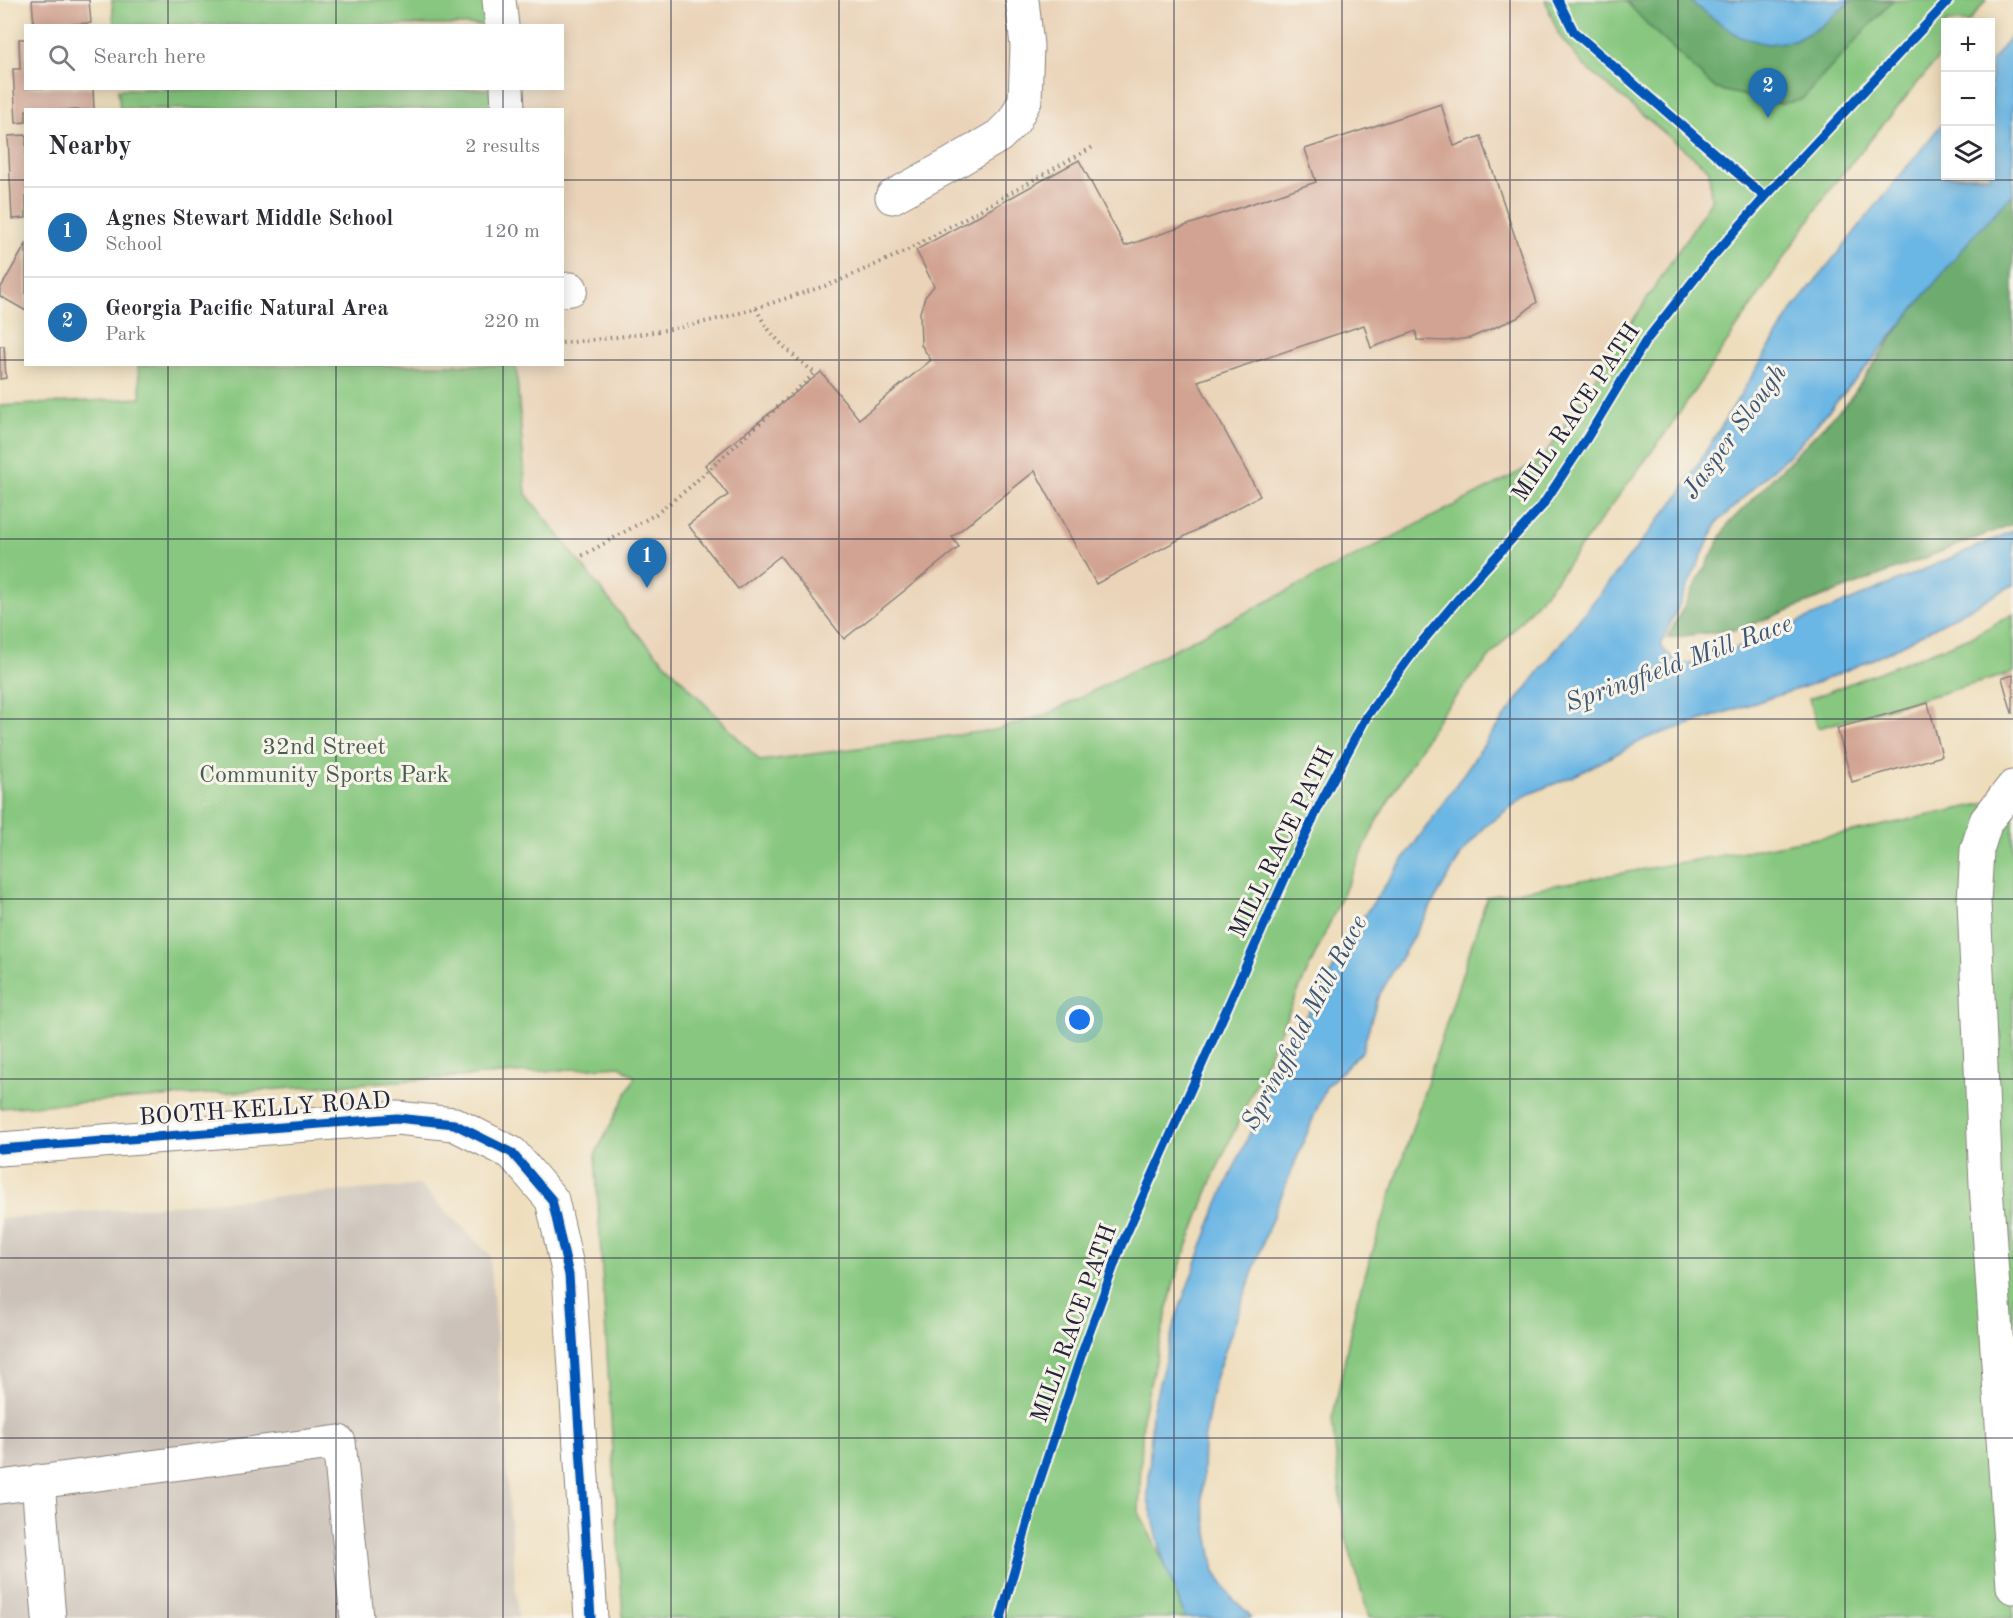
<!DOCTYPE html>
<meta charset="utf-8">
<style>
body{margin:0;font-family:"Old Standard TT",serif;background:#f7f7f7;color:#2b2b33}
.controls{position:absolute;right:18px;top:18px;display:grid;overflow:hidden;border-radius:0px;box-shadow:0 3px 15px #0003}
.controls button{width:54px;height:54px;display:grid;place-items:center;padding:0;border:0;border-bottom:2px solid #e1e1e2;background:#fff;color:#2b2b33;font:30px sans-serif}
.you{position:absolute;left:1080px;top:1020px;width:21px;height:21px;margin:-15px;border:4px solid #fff;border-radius:50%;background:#1a73e8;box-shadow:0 0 0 9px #1a73e833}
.badge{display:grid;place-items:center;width:39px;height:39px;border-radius:50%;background:#1f6fb2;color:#fff;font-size:20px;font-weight:700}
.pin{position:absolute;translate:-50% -50px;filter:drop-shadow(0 2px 3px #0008)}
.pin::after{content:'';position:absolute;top:32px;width:21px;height:18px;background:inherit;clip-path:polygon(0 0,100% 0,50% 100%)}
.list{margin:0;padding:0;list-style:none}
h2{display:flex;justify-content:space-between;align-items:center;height:78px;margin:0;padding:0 24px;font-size:26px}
h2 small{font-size:20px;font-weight:400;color:#7c7c81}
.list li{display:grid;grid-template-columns:39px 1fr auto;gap:18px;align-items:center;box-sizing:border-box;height:90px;padding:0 24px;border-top:2px solid #e1e1e2}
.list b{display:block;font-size:22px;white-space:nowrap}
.list p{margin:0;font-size:20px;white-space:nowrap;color:#7c7c81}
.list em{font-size:20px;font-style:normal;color:#7c7c81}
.icon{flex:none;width:33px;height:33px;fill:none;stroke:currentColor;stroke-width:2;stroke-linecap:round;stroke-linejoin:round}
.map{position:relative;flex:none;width:2013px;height:1618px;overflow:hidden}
.search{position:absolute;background:#fff;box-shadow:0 3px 15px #0003;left:24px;top:24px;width:540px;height:66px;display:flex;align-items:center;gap:15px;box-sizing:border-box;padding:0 21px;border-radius:0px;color:#7c7c81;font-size:22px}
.panel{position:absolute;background:#fff;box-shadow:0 3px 15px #0003;left:24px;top:108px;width:540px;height:258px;border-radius:0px}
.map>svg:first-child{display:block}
.built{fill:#ead3b8}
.industrial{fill:#ccc2b9}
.green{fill:#87c77f;stroke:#54745d;stroke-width:1.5}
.forest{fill:#6dac6e;stroke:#486754;stroke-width:1.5}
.water{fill:#6bb6e4;stroke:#466c90;stroke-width:1.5}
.building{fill:#d2a392}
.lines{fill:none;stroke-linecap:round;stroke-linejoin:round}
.minor-casing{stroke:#88807b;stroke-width:35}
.path{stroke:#88807b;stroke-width:4;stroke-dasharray:1.5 4.5;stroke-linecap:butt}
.minor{stroke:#fff;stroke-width:33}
.cycleway-casing{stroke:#f7f3e8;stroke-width:13}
.cycleway{stroke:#0057b8;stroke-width:9}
.grid{fill:none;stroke:#22223b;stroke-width:1.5;stroke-opacity:0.55}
.labels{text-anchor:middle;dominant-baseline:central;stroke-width:6;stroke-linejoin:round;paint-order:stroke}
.street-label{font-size:24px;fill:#22223b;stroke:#f7f3e8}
.park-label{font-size:24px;fill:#455c53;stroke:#f7f3e8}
.water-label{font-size:26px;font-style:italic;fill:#3c5676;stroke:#f7f3e8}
</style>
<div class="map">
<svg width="2013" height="1618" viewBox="0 0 2013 1618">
<rect width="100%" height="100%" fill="#f7f3e8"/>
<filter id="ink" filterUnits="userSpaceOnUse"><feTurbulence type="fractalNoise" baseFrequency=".0167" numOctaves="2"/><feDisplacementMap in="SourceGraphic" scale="12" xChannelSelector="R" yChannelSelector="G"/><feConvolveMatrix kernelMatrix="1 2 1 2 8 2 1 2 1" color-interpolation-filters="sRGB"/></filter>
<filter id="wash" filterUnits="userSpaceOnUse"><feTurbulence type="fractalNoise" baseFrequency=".008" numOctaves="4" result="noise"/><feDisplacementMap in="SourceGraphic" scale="24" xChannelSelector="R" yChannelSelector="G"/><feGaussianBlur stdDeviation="1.35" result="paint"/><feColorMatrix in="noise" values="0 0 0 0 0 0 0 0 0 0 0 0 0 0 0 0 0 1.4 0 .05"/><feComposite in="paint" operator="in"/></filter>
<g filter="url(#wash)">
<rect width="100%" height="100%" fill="#edb"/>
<path class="built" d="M112,0H1545L1559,35L1584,66L1710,170L1711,201L1541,461L1046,715L995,730L620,1066L0,1108V406L141,398L138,365L562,364V110H120L118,89L562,88V26L114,25Z"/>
<path class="industrial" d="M420,1185L490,1255L518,1618H0V1219Z"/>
<path class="green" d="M112,0H487L489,25H114Z
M1545,0H1987L1968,22H1946L1945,50L1833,185L1670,427L1556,580L1440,715L1377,820L1214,1175L1174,1282L1143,1414L1139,1512L1191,1618H623L595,1155L635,1077L620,1066L0,1108V406L141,398L138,365H516L526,494L629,625L760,761L995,730L1046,715L1541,461L1711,201L1709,170L1584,66L1559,35Z
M118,89H494L495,109H120Z
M2013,614V673L1818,728L1809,699L1973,636Z
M2013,797V1618H1369L1345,1534L1332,1421L1357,1300L1487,897L1857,831Z"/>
<path class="forest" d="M1625,0H1690L1697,7L1794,41L1820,27L1852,0H1893L1801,100L1781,104L1716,89L1649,26Z
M2013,193V524L1740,629L1667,638L1728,524L1849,400L1947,259Z"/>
<path class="water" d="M1690,0H1852L1820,27L1794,41L1767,44L1740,37L1697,7Z
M2013,33V194L1973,236L1865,369L1799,445L1717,523L1660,646L1680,665L1715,657L1897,581L2013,531V585L1887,653L1819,682L1647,738L1576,775L1527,795L1483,828L1461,855L1378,997L1362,1051L1326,1087L1269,1226L1215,1379L1204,1441L1202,1500L1215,1572L1232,1598L1248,1613L1251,1618H1185L1162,1556L1148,1498L1152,1411L1176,1318L1218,1203L1290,1045L1359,923L1490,736L1570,631L1679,495L1795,306L1945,120L1946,176H1990L1991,62Z"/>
<g id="blocks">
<path class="building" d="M32,0H89L91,23L34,26Z
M19,39H26V88H93L94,110H26V122L16,123L13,69H20Z
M1441,104L1454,146L1481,136L1537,302L1517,318L1470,338L1447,341L1417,340L1416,331L1371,348L1364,325L1198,381L1260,496L1096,584L1035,471L952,537L959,547L844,639L780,556L738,589L688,525L728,495L705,465L821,372L859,419L931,360L921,345L920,312L925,297L934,286L916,250L1079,160L1125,246L1316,182L1305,149Z
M26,135V218L12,219L8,136Z
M26,244V311L0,296V289Z
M0,346H4L6,378L0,379Z
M2013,675V713H2012L2002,678Z
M1928,703L1942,756L1852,782L1837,728Z"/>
</g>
</g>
<g filter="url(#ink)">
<use href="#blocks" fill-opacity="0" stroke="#88807b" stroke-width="1.5"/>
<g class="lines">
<g class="minor-casing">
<path id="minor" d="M499,0L502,26
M507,88L508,110
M892,197L950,165L999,136L1014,121L1025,100L1027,46L1022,0
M562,290L571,289
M2013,787L1986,821L1977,850L1974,901L1986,1185L2013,1587
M0,1149L397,1118L454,1124L512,1153L552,1200L569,1275L591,1618
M38,1481L49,1618
M0,1487L339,1442L357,1618"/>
</g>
<path class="path" d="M756,308L834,283L904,252L1093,147
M562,343C627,337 694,328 756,308C768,335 792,355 815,373L690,487L656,514L582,556"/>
<use href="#minor" class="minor"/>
<g class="cycleway-casing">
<path id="cycleway" d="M1558,0L1574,32L1765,197
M0,1149L397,1118L454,1124L512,1153L552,1200L569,1275L591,1618
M1001,1618L1037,1489L1083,1350L1121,1246L1294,858L1323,798L1367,716L1415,650L1470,585L1542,506L1587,438L1645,342L1708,262L1765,197L1949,0"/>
</g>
<use href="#cycleway" class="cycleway"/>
</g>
</g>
<path class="grid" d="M168,0V26M336,0V26M503,0V26M671,0V1618M839,0V1618M1006,0V1618M1174,0V1618M1342,0V1618M1510,0V1618M1678,0V1618M1845,0V1618M168,88V110M336,88V110M503,88V110M0,180H26M562,180H2013M0,360H26M562,360H2013M168,364V1618M336,364V1618M503,364V1618M0,539H2013M0,719H2013M0,899H2013M0,1079H2013M0,1258H2013M0,1438H2013"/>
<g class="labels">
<g class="street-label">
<text transform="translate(1577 413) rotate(-56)">MILL RACE PATH</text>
<text transform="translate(1283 843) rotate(-64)">MILL RACE PATH</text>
<text transform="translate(265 1110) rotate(-4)">BOOTH KELLY ROAD</text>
<text transform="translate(1075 1324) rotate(-70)">MILL RACE PATH</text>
</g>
<g class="park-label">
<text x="324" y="748">32nd Street<tspan x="324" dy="28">Community Sports Park</tspan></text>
</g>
<g class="water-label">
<text transform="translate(1735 432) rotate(-54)">Jasper Slough</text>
<text transform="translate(1679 664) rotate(-20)">Springfield Mill Race</text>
<text transform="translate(1305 1023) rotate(-62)">Springfield Mill Race</text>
</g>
</g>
</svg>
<div class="controls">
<button>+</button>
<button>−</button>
<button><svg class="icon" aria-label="layers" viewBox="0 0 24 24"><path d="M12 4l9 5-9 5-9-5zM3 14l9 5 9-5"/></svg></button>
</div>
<div class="you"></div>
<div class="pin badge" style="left:647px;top:588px">1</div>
<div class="pin badge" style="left:1768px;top:118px">2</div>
<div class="search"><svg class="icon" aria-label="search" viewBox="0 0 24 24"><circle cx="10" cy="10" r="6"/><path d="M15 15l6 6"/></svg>Search here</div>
<section class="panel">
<h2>Nearby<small>2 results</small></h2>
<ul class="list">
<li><span class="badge">1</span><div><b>Agnes Stewart Middle School</b><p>School</p></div><em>120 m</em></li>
<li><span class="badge">2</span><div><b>Georgia Pacific Natural Area</b><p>Park</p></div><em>220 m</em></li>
</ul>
</section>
</div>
